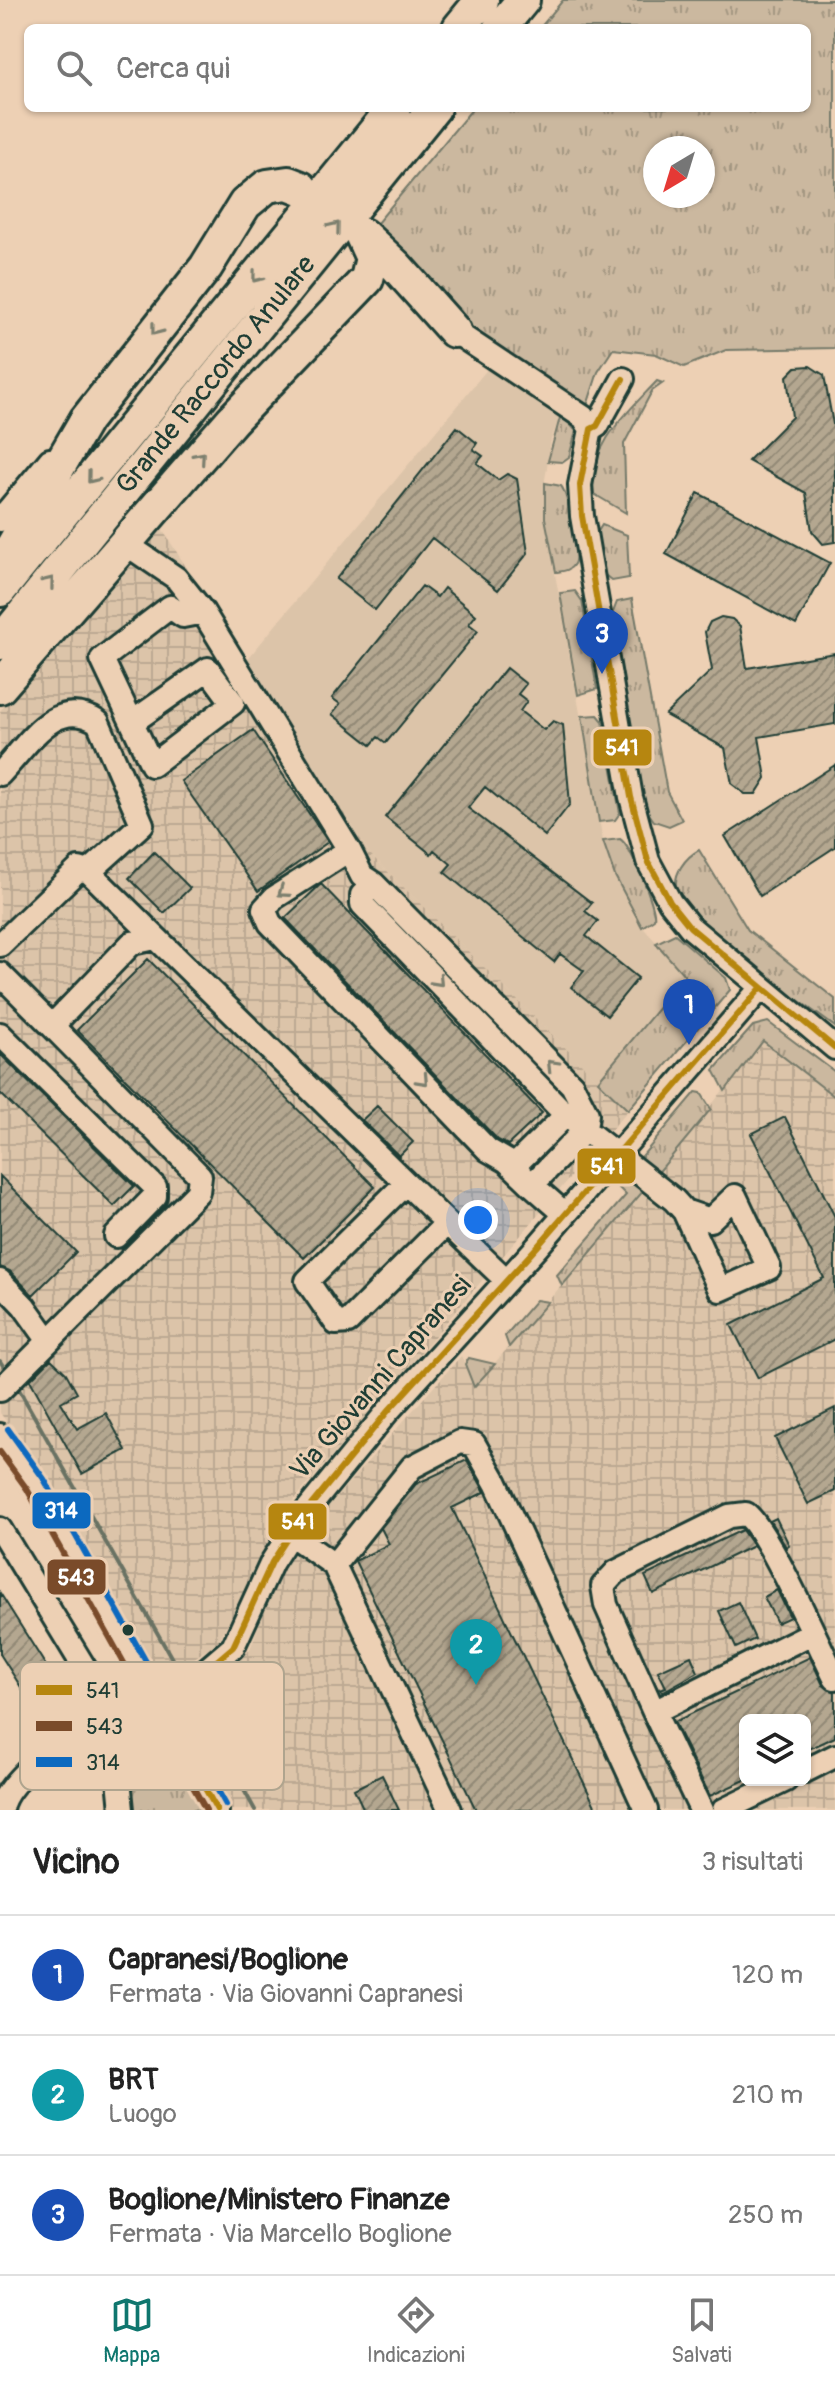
<!DOCTYPE html>
<html lang="it">
<meta charset="utf-8">
<style>
body{margin:0;font-family:Pangolin,sans-serif;background:#f2f2f2;color:#222}
.controls{position:absolute;right:24px;bottom:24px;display:grid;overflow:hidden;border-radius:12px;box-shadow:0 2px 6px #0004}
.controls button{width:72px;height:72px;display:grid;place-items:center;padding:0;border:0;border-bottom:2px solid #e0e0e0;background:#fff;color:#222;font:40px sans-serif}
.compass{position:absolute;left:643px;top:136px;width:72px;height:72px;border-radius:50%;background:#fff;box-shadow:0 2px 6px #0004;rotate:218deg}
.you{position:absolute;left:478px;top:1220px;width:28px;height:28px;margin:-20px;border:6px solid #fff;border-radius:50%;background:#1a73e8;box-shadow:0 0 0 12px #1a73e833}
.badge{display:grid;place-items:center;width:52px;height:52px;border-radius:50%;background:#0f766e;color:#fff;font-size:26px;font-weight:700}
.pin{position:absolute;translate:-50% -66px;filter:drop-shadow(0 2px 4px #0008)}
.pin::after{content:'';position:absolute;top:42px;width:28px;height:24px;background:inherit;clip-path:polygon(0 0,100% 0,50% 100%)}
.list{margin:0;padding:0;list-style:none}
h2{display:flex;justify-content:space-between;align-items:center;height:104px;margin:0;padding:0 32px;font-size:34px}
h2 small{font-size:26px;font-weight:400;color:#767676}
.list li{display:grid;grid-template-columns:52px 1fr auto;gap:24px;align-items:center;box-sizing:border-box;height:120px;padding:0 32px;border-top:2px solid #e0e0e0}
.list b{display:block;font-size:30px;white-space:nowrap}
.list p{margin:0;font-size:26px;white-space:nowrap;color:#767676}
.list em{font-size:26px;font-style:normal;color:#767676}
.icon{flex:none;width:44px;height:44px;fill:none;stroke:currentColor;stroke-width:2;stroke-linecap:round;stroke-linejoin:round}
.map{position:relative;flex:none;width:835px;height:1810px;overflow:hidden}
.search{position:absolute;background:#fff;box-shadow:0 2px 6px #0004;left:24px;right:24px;top:24px;height:88px;display:flex;align-items:center;gap:20px;box-sizing:border-box;padding:0 28px;border-radius:12px;color:#767676;font-size:30px}
.sheet{height:464px;background:#fff}
nav{display:flex;justify-content:space-around;align-items:center;box-sizing:border-box;height:112px;border-top:2px solid #e0e0e0;background:#fff;font-size:22px;color:#767676}
nav a{display:grid;justify-items:center;gap:4px}
nav .on{color:#0f766e}
.map>svg:first-child{display:block}
.built{fill:#dcc4a9}
.industrial{fill:url(#industrial-grid);fill-rule:evenodd}
.grass{fill:url(#grass-tufts);stroke:#757a6a;stroke-width:2;fill-rule:evenodd}
.lines{fill:none;stroke-linecap:round;stroke-linejoin:round}
.stream{stroke:#697263;stroke-width:4}
.building{fill:url(#building-hatch);stroke:#1f3d34;stroke-width:2}
.minor-casing{stroke:#1f3d34;stroke-width:28}
.highway-casing{stroke:#1f3d34;stroke-width:38}
.minor{stroke:#edd0b4;stroke-width:22}
.highway{stroke:#edd0b4;stroke-width:32}
.bus-1-casing{stroke:#edd0b4;stroke-width:12}
.bus-2-casing{stroke:#edd0b4;stroke-width:12}
.bus-3-casing{stroke:#edd0b4;stroke-width:12}
.bus-1{stroke:#b68610;stroke-width:6}
.bus-2{stroke:#7a4b2a;stroke-width:6}
.bus-3{stroke:#0c69bf;stroke-width:6}
.oneway{stroke:#7c7f6e}
.bus-dot{fill:#1f3d34;stroke:#edd0b4;stroke-width:3}
.labels{text-anchor:middle;dominant-baseline:central;stroke-width:6;stroke-linejoin:round;paint-order:stroke}
.street-label{font-size:28px;fill:#1f3d34;stroke:#edd0b4}
.key{fill:#edd0b4;stroke:#afa48e;stroke-width:2}
.key-label{font-size:22px;fill:#1f3d34}
.line-badge{stroke:#edd0b4;stroke-width:3}
.badge-label{font-size:22px;text-anchor:middle;font-weight:bold;fill:#fff}
</style>
<div class="map">
<svg width="835" height="1810" viewBox="0 0 835 1810">
<defs>
<pattern id="industrial-grid" width="8" height="8" patternUnits="userSpaceOnUse" patternTransform="scale(2)"><rect width="8" height="8" fill="#dcc4a9"/><path d="M0 4h8M4 0v8" fill="none" stroke="#bca992"/></pattern>
<pattern id="grass-tufts" width="24" height="20" patternUnits="userSpaceOnUse" patternTransform="scale(2)"><rect width="24" height="20" fill="#cbb89f"/><path d="M3 7l-1-3M5 7V3M7 7l1-3M15 17l-1-3M17 17v-4M19 17l1-3" fill="none" stroke="#a49782"/></pattern>
<pattern id="building-hatch" width="6" height="6" patternUnits="userSpaceOnUse" patternTransform="scale(2)"><rect width="6" height="6" fill="#b4a790"/><path d="M-1 1l2-2M0 6l6-6M5 7l2-2" fill="none" stroke="#928976"/></pattern>
</defs>
<rect width="100%" height="100%" fill="#edd0b4"/>
<filter id="ink" filterUnits="userSpaceOnUse"><feTurbulence type="fractalNoise" baseFrequency=".0125" numOctaves="2"/><feDisplacementMap in="SourceGraphic" scale="16" xChannelSelector="R" yChannelSelector="G"/><feConvolveMatrix kernelMatrix="1 2 1 2 8 2 1 2 1" color-interpolation-filters="sRGB"/></filter>
<g filter="url(#ink)">
<path class="built" d="M489,367L561,414L551,440L545,480V518L603,841L615,876L637,921L686,975L598,1081L370,854L246,661Z"/>
<path class="industrial" d="M158,523L370,854L628,1110L289,1506L218,1642L165,1678L153,1673L51,1480L0,1413V711Z
M763,1040L835,1096V1810H229L181,1723V1703L250,1649L280,1569L316,1520L461,1356L475,1386L652,1180ZM745,1720H805V1780H745Z"/>
<path class="grass" d="M563,0H835V348L726,350L684,367L656,354L613,349L598,372L587,406L461,324L372,229L473,108H807V28H540ZM655,148H703V196H655Z
M657,381L663,383L652,391L624,444L626,513L594,494C587,446 628,412 657,381Z
M561,414L576,431L569,457L562,462L548,461Z
M545,483L561,486C568,494 579,555 574,564C570,571 563,571 556,572L545,518Z
M602,525L627,535L629,578L612,581L605,575L597,533Z
M575,591L582,601L597,689L578,695L560,593Z
M632,599L667,792L682,820L669,826L654,821L645,808L612,615L617,602Z
M598,715L603,721L620,813L615,820L599,822L582,716Z
M620,839C630,844 657,908 654,919L642,927L615,876L603,841Z
M699,850L748,930L835,999V1027C802,1002 688,924 677,890C672,874 686,857 699,850Z
M675,934L726,978L730,990L628,1110L598,1081L685,976L656,943Z
M768,1022L835,1072V1097L763,1041L725,1091L714,1070L753,1026Z
M696,1092L701,1093L711,1109L652,1180L637,1162Z
M625,1175L645,1189L562,1286L557,1275L626,1195L616,1185Z
M536,1300L548,1302L509,1347L505,1336Z
M469,1358L495,1364L474,1387L465,1364Z
M154,1713L207,1810H132L126,1717Z"/>
<g class="lines">
<path class="stream" d="M0,1361L7,1372
M17,1386L179,1671
M193,1698L255,1810"/>
</g>
<path class="building" d="M810,366L824,375L835,435V542L823,544L812,531L806,493L748,461L792,417L787,376L796,367Z
M457,427L477,443L473,449L483,456L477,463L498,480L507,474L517,479L528,553L498,590L432,538L375,610L336,579Z
M698,493L830,563L796,625L666,554Z
M422,586L437,597L444,588L476,615L469,624L478,631L386,743L378,737L371,745L332,714L340,704L332,698Z
M721,617L732,619L740,626L747,668L835,653V724L759,737L766,778L756,794H745L732,784L725,748L665,715L712,670L705,632L710,622Z
M506,668L526,684L518,694L527,701L520,711L544,730L553,721L563,725L570,804L545,836L485,787L468,808L592,903L585,911L598,921L586,936L638,978L607,1016L571,987L584,971L560,954L554,962L444,872L451,864L434,850L431,854L385,817Z
M253,730L328,842L258,891L181,781Z
M835,765V847L760,896L725,836Z
M154,852L190,888L164,913L129,878Z
M321,884L542,1113L508,1145L498,1140L285,918Z
M148,959L375,1187L304,1258L77,1030Z
M0,1054L134,1186L114,1206L0,1093Z
M377,1106L413,1142L399,1156L362,1120Z
M785,1117L835,1217V1339L758,1378L731,1325L824,1278L751,1134Z
M0,1176L76,1252L33,1295L10,1271L0,1267Z
M51,1359L66,1373L77,1393L61,1402L77,1429L106,1413L126,1450L82,1474L30,1380Z
M835,1408V1491L808,1504L775,1438Z
M467,1460L485,1492L452,1508L597,1810H476L355,1561L389,1544L381,1528L416,1484Z
M776,1518L789,1545L786,1547L770,1521Z
M742,1530L753,1546L653,1594L645,1576Z
M777,1590L790,1617L777,1623L764,1597Z
M0,1593L72,1707L45,1725L0,1654Z
M738,1602L755,1639L736,1648L719,1611Z
M691,1656L698,1672L662,1692L660,1689L666,1687L658,1671Z
M810,1657L823,1685L835,1692V1737L805,1751V1720H745V1780L710,1796L674,1722Z
M382,1775L399,1810H364L354,1789Z"/>
<g class="lines">
<g class="minor-casing">
<path id="minor" d="M454,331L583,417L591,429
M623,379L597,426L591,429L580,485L582,516L631,797L648,861L670,902L690,927L835,1048
M0,520L50,460
M126,544L176,578L203,612L349,850L362,876L374,884L572,1085L587,1114L585,1130L532,1185L507,1161L488,1150L270,923L264,909L274,898L349,850
M134,721L208,669L233,703L152,765L102,659L170,607L183,616L203,612
M0,774C29,744 55,695 98,722L142,824L89,872L406,1183
M374,884L362,895V904L566,1115L674,1200L684,1211L720,1290L769,1268L735,1196L710,1220L684,1211
M0,945L79,869L89,872
M0,974L52,1026L132,943L155,938
M0,1034L155,1187V1196L116,1236
M513,1167L566,1115
M532,1185L565,1214
M447,1223L348,1322L336,1323L307,1281L406,1183C439,1215 472,1248 506,1280
M0,1281L24,1306L49,1341
M0,1390L198,1192L200,1176L52,1026
M0,1435L35,1484L217,1810
M0,1529L109,1708L114,1727L122,1810
M289,1533L334,1565L450,1810
M334,1565L412,1467L460,1442L474,1444L496,1483L646,1810
M812,1633L654,1712L606,1605L603,1586L616,1572L729,1516L746,1514C767,1528 820,1648 835,1678
M157,1702L199,1676L233,1647L272,1562L299,1520L388,1411L537,1247L761,988
M654,1712L701,1810
M805,1771L835,1756
M1,1810C4,1775 95,1718 124,1698L157,1702
M724,1810L786,1780"/>
</g>
<g class="highway-casing">
<path id="highway" d="M459,28L482,0
M500,28L523,0
M363,235L396,266L454,331
M5,559L86,420L206,267L245,204L267,186L288,183L301,188
M0,590L394,108
M0,643L434,108
M0,687L232,420L367,279L372,258L361,234"/>
</g>
<use href="#minor" class="minor"/>
<use href="#highway" class="highway"/>
<g class="bus-1-casing">
<path id="bus-1" d="M623,379L597,426L591,429L580,485L582,516L631,797L648,861L670,902L690,927L835,1048
M157,1702L199,1676L233,1647L272,1562L299,1520L388,1411L537,1247L761,988
M157,1702L217,1810"/>
</g>
<g class="bus-2-casing">
<path id="bus-2" d="M0,1452L27,1489L206,1810"/>
</g>
<g class="bus-3-casing">
<path id="bus-3" d="M8,1429L44,1479L226,1805"/>
</g>
<use href="#bus-1" class="bus-1"/>
<use href="#bus-2" class="bus-2"/>
<use href="#bus-3" class="bus-3"/>
</g>
<defs><path id="oneway-chevron" d="M-2-3.5L2.5 0L-2 3.5" fill="none" stroke-width="1.6" stroke-linecap="round" stroke-linejoin="round" transform="scale(2)"/></defs>
<g class="oneway">
<use href="#oneway-chevron" transform="translate(335 227) rotate(-51)"/>
<use href="#oneway-chevron" transform="translate(257 277) rotate(129)"/>
<use href="#oneway-chevron" transform="translate(156 330) rotate(128)"/>
<use href="#oneway-chevron" transform="translate(200 457) rotate(-49)"/>
<use href="#oneway-chevron" transform="translate(92 478) rotate(129)"/>
<use href="#oneway-chevron" transform="translate(49 582) rotate(-51)"/>
<use href="#oneway-chevron" transform="translate(283 892) rotate(145)"/>
<use href="#oneway-chevron" transform="translate(438 981) rotate(47)"/>
<use href="#oneway-chevron" transform="translate(552 1065) rotate(-134)"/>
<use href="#oneway-chevron" transform="translate(423 1080) rotate(47)"/>
</g>
</g>
<circle class="bus-dot" cx="128" cy="1630" r="7"/>
<g class="labels">
<g class="street-label">
<text transform="translate(216 375) rotate(-51)">Grande Raccordo Anulare</text>
<text transform="translate(381 1378) rotate(-49)">Via Giovanni Capranesi</text>
</g>
</g>
<rect x="20" y="1662" width="264" height="128" rx="12" class="key"/>
<rect x="36" y="1685" width="36" height="10" fill="#b68610"/>
<rect x="36" y="1721" width="36" height="10" fill="#7a4b2a"/>
<rect x="36" y="1757" width="36" height="10" fill="#0c69bf"/>
<g class="key-label">
<text x="86" y="1698">541</text>
<text x="86" y="1734">543</text>
<text x="86" y="1770">314</text>
</g>
<g class="line-badge">
<rect x="592" y="728" width="61" height="39" rx="8" fill="#b68610"/>
<rect x="576" y="1147" width="61" height="38" rx="8" fill="#b68610"/>
<rect x="31" y="1491" width="61" height="39" rx="8" fill="#0c69bf"/>
<rect x="267" y="1502" width="61" height="39" rx="8" fill="#b68610"/>
<rect x="46" y="1558" width="61" height="38" rx="8" fill="#7a4b2a"/>
</g>
<g class="badge-label">
<text x="622" y="755">541</text>
<text x="607" y="1174">541</text>
<text x="61" y="1518">314</text>
<text x="298" y="1529">541</text>
<text x="76" y="1585">543</text>
</g>
</svg>
<div class="controls">
<button><svg class="icon" aria-label="layers" viewBox="0 0 24 24"><path d="M12 4l9 5-9 5-9-5zM3 14l9 5 9-5"/></svg></button>
</div>
<svg class="compass" viewBox="-18 -18 36 36"><path d="M0-13l5 13h-10z" fill="#e53935"/><path d="M0 13l5-13h-10z" fill="#767676"/></svg>
<div class="you"></div>
<div class="pin badge" style="left:689px;top:1045px;background:#1a4fb4">1</div>
<div class="pin badge" style="left:476px;top:1685px;background:#0f9aa8">2</div>
<div class="pin badge" style="left:602px;top:674px;background:#1a4fb4">3</div>
<div class="search"><svg class="icon" aria-label="search" viewBox="0 0 24 24"><circle cx="10" cy="10" r="6"/><path d="M15 15l6 6"/></svg>Cerca qui</div>
</div>
<section class="sheet">
<h2>Vicino<small>3 risultati</small></h2>
<ul class="list">
<li><span class="badge" style="background:#1a4fb4">1</span><div><b>Capranesi/Boglione</b><p>Fermata · Via Giovanni Capranesi</p></div><em>120 m</em></li>
<li><span class="badge" style="background:#0f9aa8">2</span><div><b>BRT</b><p>Luogo</p></div><em>210 m</em></li>
<li><span class="badge" style="background:#1a4fb4">3</span><div><b>Boglione/Ministero Finanze</b><p>Fermata · Via Marcello Boglione</p></div><em>250 m</em></li>
</ul>
</section>
<nav>
<a class="on"><svg class="icon" aria-label="map" viewBox="0 0 24 24"><path d="M3 6l6-2 6 2 6-2v14l-6 2-6-2-6 2zM9 4v14M15 6v14"/></svg>Mappa</a>
<a><svg class="icon" aria-label="directions" viewBox="0 0 24 24"><path d="M12 3l9 9-9 9-9-9zM9 14v-3h6M13 9l2 2-2 2"/></svg>Indicazioni</a>
<a><svg class="icon" aria-label="saved" viewBox="0 0 24 24"><path d="M7 4h10v16l-5-4-5 4z"/></svg>Salvati</a>
</nav>
